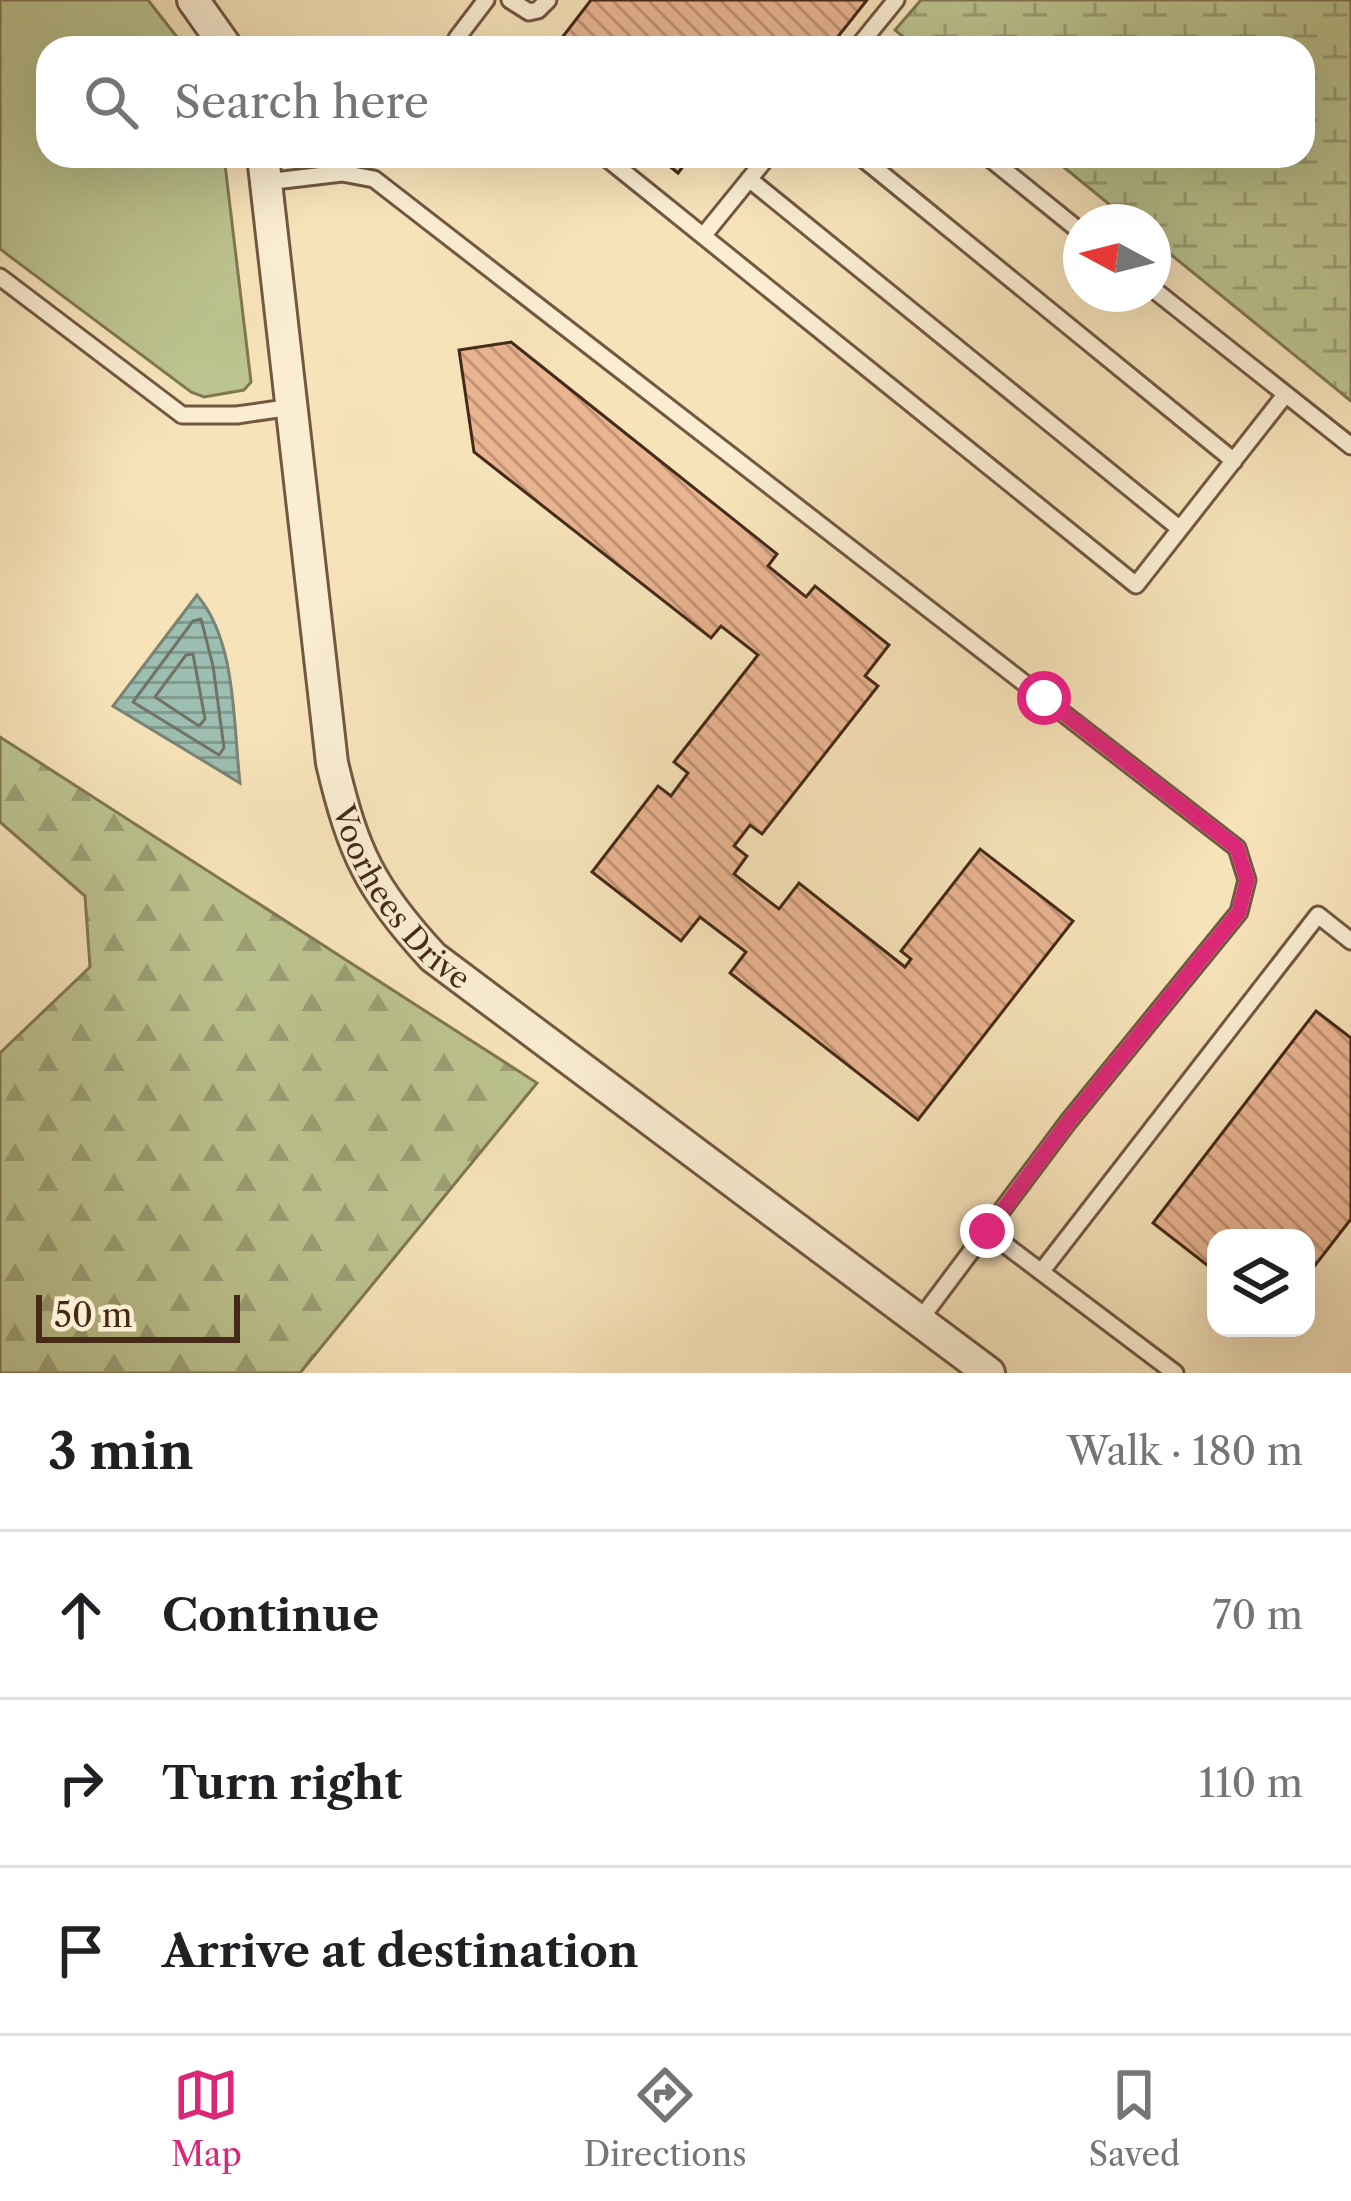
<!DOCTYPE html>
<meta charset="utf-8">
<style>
body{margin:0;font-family:"Libre Caslon Text",serif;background:#f2f2f2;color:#202124}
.controls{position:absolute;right:36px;bottom:36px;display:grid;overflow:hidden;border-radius:24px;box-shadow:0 12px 48px #0002}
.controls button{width:108px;height:108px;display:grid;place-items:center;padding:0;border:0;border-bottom:3px solid #e0e0e0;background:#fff;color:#202124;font:60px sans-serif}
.compass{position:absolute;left:1063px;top:204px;width:108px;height:108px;border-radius:50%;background:#fff;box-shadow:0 12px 48px #0002;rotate:277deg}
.scale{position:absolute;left:36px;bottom:30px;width:204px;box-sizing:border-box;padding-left:12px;border:6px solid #452a18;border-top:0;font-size:33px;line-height:42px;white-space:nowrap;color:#452a18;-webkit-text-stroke:9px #faedd2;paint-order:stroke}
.stop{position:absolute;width:36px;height:36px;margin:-27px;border:9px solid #db2777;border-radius:50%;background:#fff}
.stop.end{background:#db2777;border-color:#fff;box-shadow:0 3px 12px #0008}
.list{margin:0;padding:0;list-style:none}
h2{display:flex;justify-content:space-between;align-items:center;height:156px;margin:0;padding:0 48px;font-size:51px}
h2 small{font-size:39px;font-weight:400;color:#757577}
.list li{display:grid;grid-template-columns:78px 1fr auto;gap:36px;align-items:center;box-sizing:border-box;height:168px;padding:0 48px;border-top:3px solid #e0e0e0}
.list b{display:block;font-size:45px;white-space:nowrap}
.list em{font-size:39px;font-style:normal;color:#757577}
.icon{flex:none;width:66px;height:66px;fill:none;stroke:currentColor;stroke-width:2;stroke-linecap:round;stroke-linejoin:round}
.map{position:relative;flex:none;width:1351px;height:1373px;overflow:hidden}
.search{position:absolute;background:#fff;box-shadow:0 12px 48px #0002;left:36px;right:36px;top:36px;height:132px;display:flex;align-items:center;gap:30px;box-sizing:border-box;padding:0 42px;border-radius:36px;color:#757577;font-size:45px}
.sheet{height:660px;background:#fff}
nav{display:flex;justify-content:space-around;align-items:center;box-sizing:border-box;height:168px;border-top:3px solid #e0e0e0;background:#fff;font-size:33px;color:#757577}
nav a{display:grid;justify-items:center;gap:6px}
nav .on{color:#db2777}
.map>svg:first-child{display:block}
.green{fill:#bcc490;stroke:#807754;stroke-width:3}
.forest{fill:url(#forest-firs);stroke:#807754;stroke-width:3}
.wetland{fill:url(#wetland-marsh);stroke:#807754;stroke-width:3}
.water{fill:url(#water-rules);stroke:#7a8374;stroke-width:3}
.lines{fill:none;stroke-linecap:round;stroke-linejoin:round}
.shore{stroke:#717465;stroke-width:3}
.building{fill:url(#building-back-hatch);stroke:#452a18;stroke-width:3}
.lane-casing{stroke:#725840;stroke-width:21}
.street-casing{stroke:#725840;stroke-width:36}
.lane{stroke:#faedd2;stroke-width:15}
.street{stroke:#faedd2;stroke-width:30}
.route{stroke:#db2777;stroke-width:15}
.labels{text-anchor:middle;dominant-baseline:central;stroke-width:9;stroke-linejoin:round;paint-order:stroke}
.street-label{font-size:30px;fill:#452a18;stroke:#faedd2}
</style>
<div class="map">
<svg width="1351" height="1373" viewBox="0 0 1351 1373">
<defs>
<pattern id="forest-firs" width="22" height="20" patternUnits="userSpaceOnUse" patternTransform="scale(3)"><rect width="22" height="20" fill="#bcc490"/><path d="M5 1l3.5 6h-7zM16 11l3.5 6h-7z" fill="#9b9f75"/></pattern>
<pattern id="wetland-marsh" width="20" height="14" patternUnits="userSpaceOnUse" patternTransform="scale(3)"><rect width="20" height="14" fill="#bcc490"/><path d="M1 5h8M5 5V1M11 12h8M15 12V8" fill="none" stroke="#9b9f75"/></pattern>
<pattern id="water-rules" width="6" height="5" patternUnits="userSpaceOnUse" patternTransform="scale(3)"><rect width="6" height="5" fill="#9dbeb2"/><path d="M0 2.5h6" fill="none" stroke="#829b90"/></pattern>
<pattern id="building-back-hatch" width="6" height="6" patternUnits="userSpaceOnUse" patternTransform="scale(3)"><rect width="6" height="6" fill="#e9b490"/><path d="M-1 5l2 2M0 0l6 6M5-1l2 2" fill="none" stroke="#bf9375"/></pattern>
</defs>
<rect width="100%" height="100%" fill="#f7e3ba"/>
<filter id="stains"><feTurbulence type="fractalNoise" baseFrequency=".00167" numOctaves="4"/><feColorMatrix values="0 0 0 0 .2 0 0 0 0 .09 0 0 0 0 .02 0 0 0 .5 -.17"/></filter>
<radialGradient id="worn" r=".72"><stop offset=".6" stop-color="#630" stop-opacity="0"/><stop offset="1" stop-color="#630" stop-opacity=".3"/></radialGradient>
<path class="green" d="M0,0H148L184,46L48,48V156H224L251,382L244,390L204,397L191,392L0,249Z"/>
<path class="forest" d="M0,737L537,1083L300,1373H0V1053L90,967L85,896L0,822Z"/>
<path class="wetland" d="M921,0H1351V401L1153,240V222H1131L1050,156H1303V48H917L895,30Z"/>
<path class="water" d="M197,595C237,642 233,724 240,783L113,706Z"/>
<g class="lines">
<path class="shore" d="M201,619L213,666L224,748L219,755L133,702L193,621Z
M193,654L205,719L199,726L155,697L186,655Z"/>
</g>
<path class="building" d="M591,0H867L829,48H554Z
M657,156H691L678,173Z
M511,342L777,554L768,566L806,597L815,586L889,645L865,676L878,686L762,834L750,825L734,846L747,856L734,874L779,909L799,883L905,967L911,959L901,951L980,849L1073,921L918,1120L730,973L746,952L700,917L681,941L592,872L658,786L671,796L688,773L674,762L758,655L721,626L711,638L474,452L459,350Z
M1316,1011L1351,1038V1219L1306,1277V1238H1216V1272L1153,1223Z"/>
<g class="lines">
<g class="lane-casing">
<path id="lane" d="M510,0L529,12L538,10L548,0
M470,48L457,38L486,0
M857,48L896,0
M604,156L1136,585L1285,395
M860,156L1234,461
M987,156L1081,232
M749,179L1180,529
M266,182L342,173L374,179L1237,848L1247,880L1239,912L1068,1122L919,1321
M703,236L768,156
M0,277L182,415H237L292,407
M1153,289L1351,446
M987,1231L1175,1373
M1041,1272L1318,915L1351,941"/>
</g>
<g class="street-casing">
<g id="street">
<path d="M193,0L227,48"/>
<path id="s1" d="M263,156L332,763C353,852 370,889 433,957L989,1373"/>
</g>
</g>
<use href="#lane" class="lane"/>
<use href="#street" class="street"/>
</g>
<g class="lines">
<path class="route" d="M987,1231L1068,1122L1239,912L1247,880L1237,848L1044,698"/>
</g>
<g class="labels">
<g class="street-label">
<text stroke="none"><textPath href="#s1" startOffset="765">Voorhees Drive</textPath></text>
</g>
</g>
<rect width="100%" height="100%" filter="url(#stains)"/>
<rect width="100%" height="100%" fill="url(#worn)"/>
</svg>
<div class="controls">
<button><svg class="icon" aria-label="layers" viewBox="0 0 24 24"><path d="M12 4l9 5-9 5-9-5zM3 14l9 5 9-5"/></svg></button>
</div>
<svg class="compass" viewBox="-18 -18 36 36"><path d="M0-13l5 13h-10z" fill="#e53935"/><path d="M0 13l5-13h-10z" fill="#757577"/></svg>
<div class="scale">50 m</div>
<div class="stop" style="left:1044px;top:698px"></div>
<div class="stop end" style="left:987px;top:1231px"></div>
<div class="search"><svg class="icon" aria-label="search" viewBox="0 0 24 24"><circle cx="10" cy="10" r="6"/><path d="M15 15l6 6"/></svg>Search here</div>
</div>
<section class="sheet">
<h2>3 min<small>Walk · 180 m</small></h2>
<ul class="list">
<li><svg class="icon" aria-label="ahead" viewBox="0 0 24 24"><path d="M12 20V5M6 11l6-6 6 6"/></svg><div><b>Continue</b></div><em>70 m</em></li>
<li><svg class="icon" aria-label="right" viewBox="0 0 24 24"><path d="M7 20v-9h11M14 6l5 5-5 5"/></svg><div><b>Turn right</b></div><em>110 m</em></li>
<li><svg class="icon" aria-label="arrive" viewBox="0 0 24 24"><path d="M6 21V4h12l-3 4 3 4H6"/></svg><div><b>Arrive at destination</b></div></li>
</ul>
</section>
<nav>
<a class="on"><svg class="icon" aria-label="map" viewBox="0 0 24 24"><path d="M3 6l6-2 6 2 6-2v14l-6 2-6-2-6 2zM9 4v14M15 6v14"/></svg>Map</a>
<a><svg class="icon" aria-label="directions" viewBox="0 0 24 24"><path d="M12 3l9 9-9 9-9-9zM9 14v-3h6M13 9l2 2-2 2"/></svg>Directions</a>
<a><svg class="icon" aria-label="saved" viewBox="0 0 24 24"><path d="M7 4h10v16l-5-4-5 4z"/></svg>Saved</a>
</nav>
